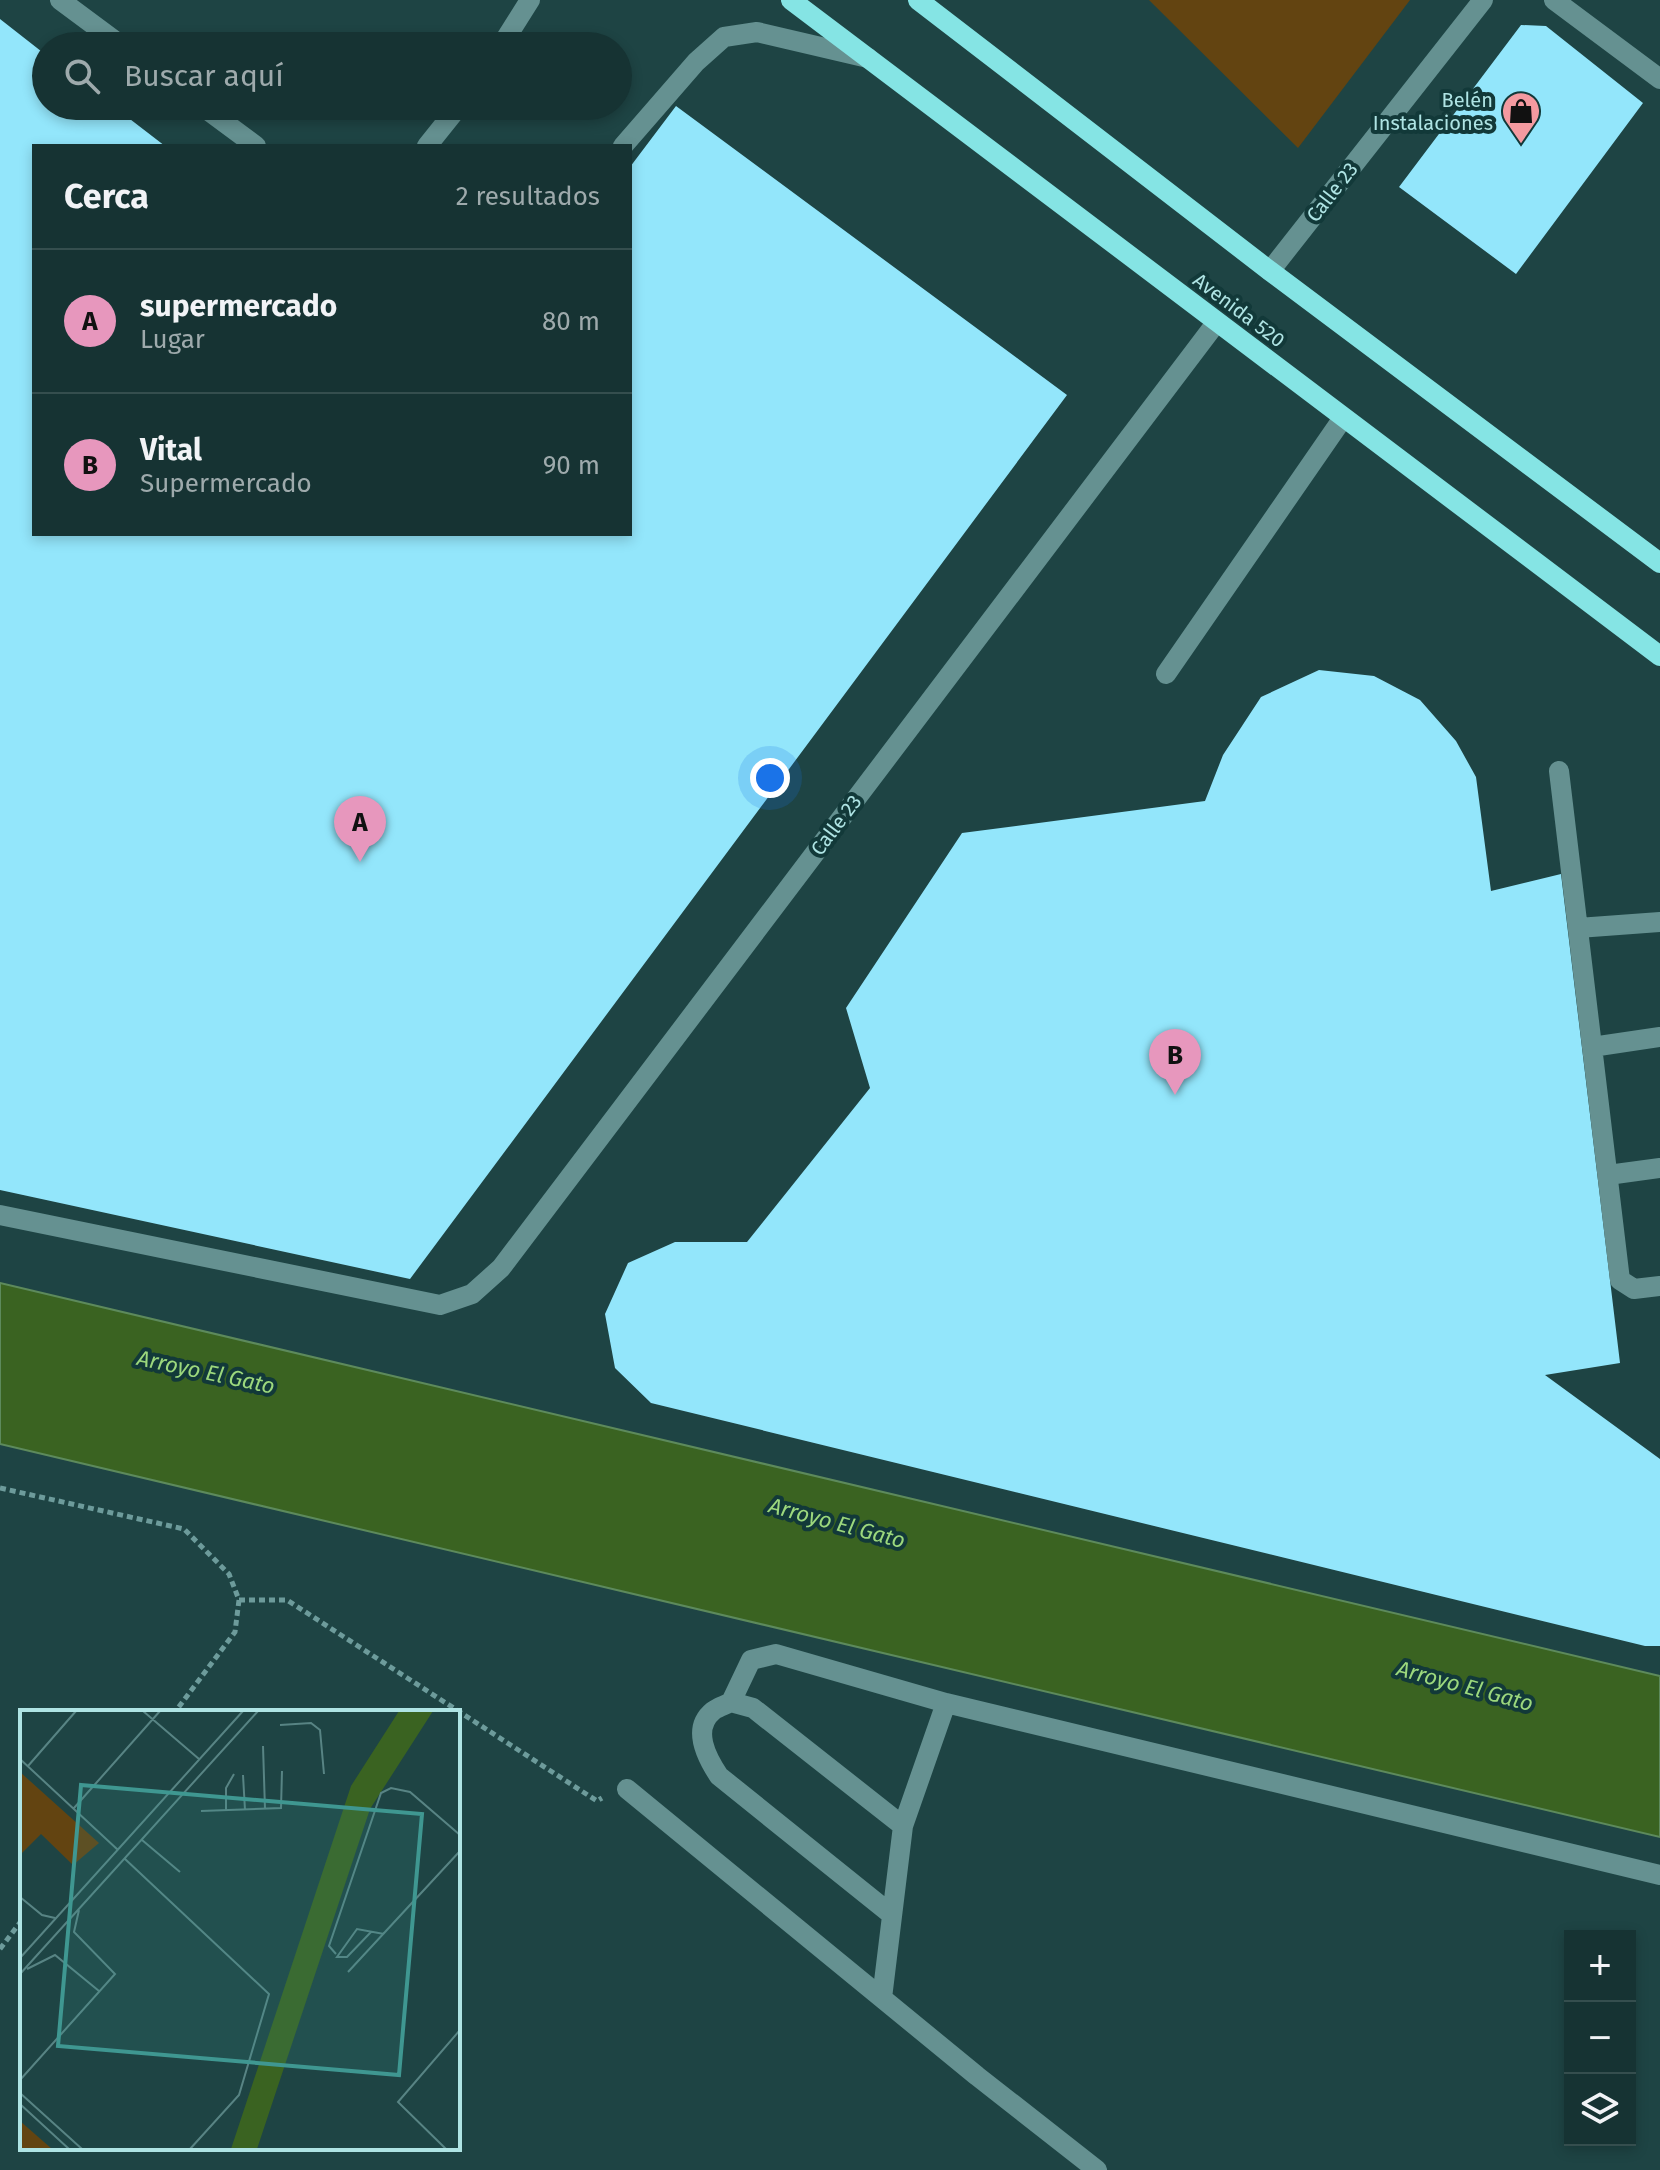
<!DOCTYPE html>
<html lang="es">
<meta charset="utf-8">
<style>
body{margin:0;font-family:"Fira Sans",sans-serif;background:#1f3b3b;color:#f1f3f6}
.controls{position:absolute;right:24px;bottom:24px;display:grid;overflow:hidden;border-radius:0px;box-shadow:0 4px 12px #0003}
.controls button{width:72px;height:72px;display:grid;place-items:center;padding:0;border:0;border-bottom:2px solid #354e4e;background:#163333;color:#f1f3f6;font:40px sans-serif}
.you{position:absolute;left:770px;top:778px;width:28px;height:28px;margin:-20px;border:6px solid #fff;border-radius:50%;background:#1a73e8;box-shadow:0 0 0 12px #1a73e833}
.badge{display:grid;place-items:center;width:52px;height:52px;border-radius:50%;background:#e797bd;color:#111;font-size:26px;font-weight:700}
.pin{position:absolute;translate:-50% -66px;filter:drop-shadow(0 2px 4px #0008)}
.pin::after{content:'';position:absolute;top:42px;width:28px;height:24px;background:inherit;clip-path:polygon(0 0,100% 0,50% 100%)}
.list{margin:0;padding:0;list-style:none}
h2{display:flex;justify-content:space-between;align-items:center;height:104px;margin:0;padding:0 32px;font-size:34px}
h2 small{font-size:26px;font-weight:400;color:#9eaaac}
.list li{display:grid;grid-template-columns:52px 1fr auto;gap:24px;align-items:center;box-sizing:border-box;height:144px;padding:0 32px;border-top:2px solid #354e4e}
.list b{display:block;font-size:30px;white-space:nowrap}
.list p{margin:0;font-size:26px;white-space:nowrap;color:#9eaaac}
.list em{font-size:26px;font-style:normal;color:#9eaaac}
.icon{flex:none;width:44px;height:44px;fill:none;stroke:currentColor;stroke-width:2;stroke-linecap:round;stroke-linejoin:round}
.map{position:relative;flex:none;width:1660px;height:2170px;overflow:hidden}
.search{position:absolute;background:#163333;box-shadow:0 4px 12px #0003;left:32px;top:32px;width:600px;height:88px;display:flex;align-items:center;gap:20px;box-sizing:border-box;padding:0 28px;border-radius:44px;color:#9eaaac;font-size:30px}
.panel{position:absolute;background:#163333;box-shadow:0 4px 12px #0003;left:32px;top:144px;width:600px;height:392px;border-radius:0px}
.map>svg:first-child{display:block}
.green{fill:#634411}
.water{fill:#3a6321;stroke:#5d8a5c;stroke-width:2}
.building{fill:#93e6fb}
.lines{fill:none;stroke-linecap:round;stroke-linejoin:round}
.path{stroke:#6d9b9b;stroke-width:5;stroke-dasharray:6 4;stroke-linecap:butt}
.minor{stroke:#659191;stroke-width:20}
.major{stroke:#85e4e4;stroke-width:20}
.labels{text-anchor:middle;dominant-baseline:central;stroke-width:8;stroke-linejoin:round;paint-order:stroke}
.poi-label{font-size:20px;fill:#afe4e4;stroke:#123939;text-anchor:end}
.street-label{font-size:20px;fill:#afe4e4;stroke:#123939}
.water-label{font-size:22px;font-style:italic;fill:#9cd87d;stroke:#123939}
.inset-road{fill:none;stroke:#588484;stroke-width:2}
.view{fill:#3f9791;fill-opacity:0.15;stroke:#3f9791;stroke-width:4}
.inset-edge{fill:none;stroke:#afe4e4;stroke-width:4}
</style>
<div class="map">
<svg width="1660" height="2170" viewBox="0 0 1660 2170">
<rect width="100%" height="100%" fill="#1e4444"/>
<path class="green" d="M1149,0H1410L1298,148Z"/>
<path class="water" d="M0,1283L1660,1676V1837L0,1444Z"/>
<path class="building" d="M0,19L46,55V106H113L165,146H34V534H630V167L676,106L1067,395L410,1279L0,1190Z
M1521,25L1546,26L1643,103L1516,274L1399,187Z
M1319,670L1374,676L1420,700L1456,741L1476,777L1491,891L1561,874L1620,1363L1545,1375L1660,1459V1646H1645L651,1403L615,1368L605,1314L628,1263L675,1242H747L870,1088L846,1008L962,833L1205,801L1223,755L1261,697Z"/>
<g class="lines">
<path class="path" d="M0,1488L184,1529L229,1574L239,1600L235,1632L175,1712
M239,1600H287L597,1801L602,1798
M0,1949L22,1920"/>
<path class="minor" d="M60,0L122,46
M1554,0L1660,79
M501,46L530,0
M202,106L256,146
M427,146L459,106
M623,146L696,62L724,37L757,32L868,58
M1270,271L1483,0
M1166,674L1343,418
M1559,771L1620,1280L1634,1289L1660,1286
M1578,928L1660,922
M1592,1047L1660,1037
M1608,1175L1660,1168
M0,1215L440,1305L472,1294L501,1268L1216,323
M731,1702L751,1660L776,1654L946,1703L1660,1875
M627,1789L977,2076L1097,2170
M903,1826L946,1703
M882,1998L903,1826L753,1708L731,1702C726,1705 718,1707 713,1711C691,1729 707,1758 719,1776L892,1915"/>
<path class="major" d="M791,0L1660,656
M918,0L1270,271L1660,563"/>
</g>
<defs>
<g id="shop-pin" transform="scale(2)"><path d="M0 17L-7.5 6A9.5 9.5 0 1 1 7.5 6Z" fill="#f49aa0" stroke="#123939"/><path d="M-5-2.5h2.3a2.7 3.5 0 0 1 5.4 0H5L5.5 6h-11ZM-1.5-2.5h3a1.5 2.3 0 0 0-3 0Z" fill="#111"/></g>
</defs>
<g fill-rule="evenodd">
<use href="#shop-pin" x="1521" y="111"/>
</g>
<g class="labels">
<g class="poi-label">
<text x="1493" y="100">Belén<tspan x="1493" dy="23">Instalaciones</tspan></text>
</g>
<g class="street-label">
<text transform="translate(1332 192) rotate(-52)">Calle 23</text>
<text transform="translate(1239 310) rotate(37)">Avenida 520</text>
<text transform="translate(836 825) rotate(-53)">Calle 23</text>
</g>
<g class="water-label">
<text transform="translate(206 1372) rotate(12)">Arroyo El Gato</text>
<text transform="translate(837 1523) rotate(15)">Arroyo El Gato</text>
<text transform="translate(1465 1686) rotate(15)">Arroyo El Gato</text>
</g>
</g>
<g transform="translate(20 1710)">
<rect width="440" height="440" fill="#1e4444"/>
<path d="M0,62L79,133L53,155L21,124L0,145ZM0,411L32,439H0Z" fill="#634411"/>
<path d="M379,1H413L350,99L237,439H211L331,76Z" fill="#3a6321"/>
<path class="inset-road" d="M123,1L179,49M260,15L291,13L300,20L304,64M243,36L245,99M0,49L98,140M8,56L56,1M223,65L225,100M54,98L140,1M206,100V78L214,64M181,101L261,98L262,61M122,130L160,162M105,149L249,284L219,385L170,439M0,187L22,205L35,208M351,222L327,247H317L337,219L364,224M316,244L309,236L361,83L371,78L390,82L440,125M0,248L223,1M7,259L35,245L79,281M328,262L440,141M0,264L238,1M0,370L95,264L54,222L59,200M0,383L62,439M0,394L49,439M426,439L378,392L440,320"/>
<path class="view" d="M61,75L402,104L379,365L38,336Z"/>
<rect width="440" height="440" class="inset-edge"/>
</g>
</svg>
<div class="controls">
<button>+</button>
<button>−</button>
<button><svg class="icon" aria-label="layers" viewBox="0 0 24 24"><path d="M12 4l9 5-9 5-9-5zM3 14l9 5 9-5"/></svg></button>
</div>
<div class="you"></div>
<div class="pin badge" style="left:360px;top:862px">A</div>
<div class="pin badge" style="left:1175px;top:1095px">B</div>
<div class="search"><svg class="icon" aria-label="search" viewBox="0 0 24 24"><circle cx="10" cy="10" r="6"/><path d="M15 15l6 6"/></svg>Buscar aquí</div>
<section class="panel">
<h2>Cerca<small>2 resultados</small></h2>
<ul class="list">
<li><span class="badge">A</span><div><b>supermercado</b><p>Lugar</p></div><em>80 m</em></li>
<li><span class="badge">B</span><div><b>Vital</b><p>Supermercado</p></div><em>90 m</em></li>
</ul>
</section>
</div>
